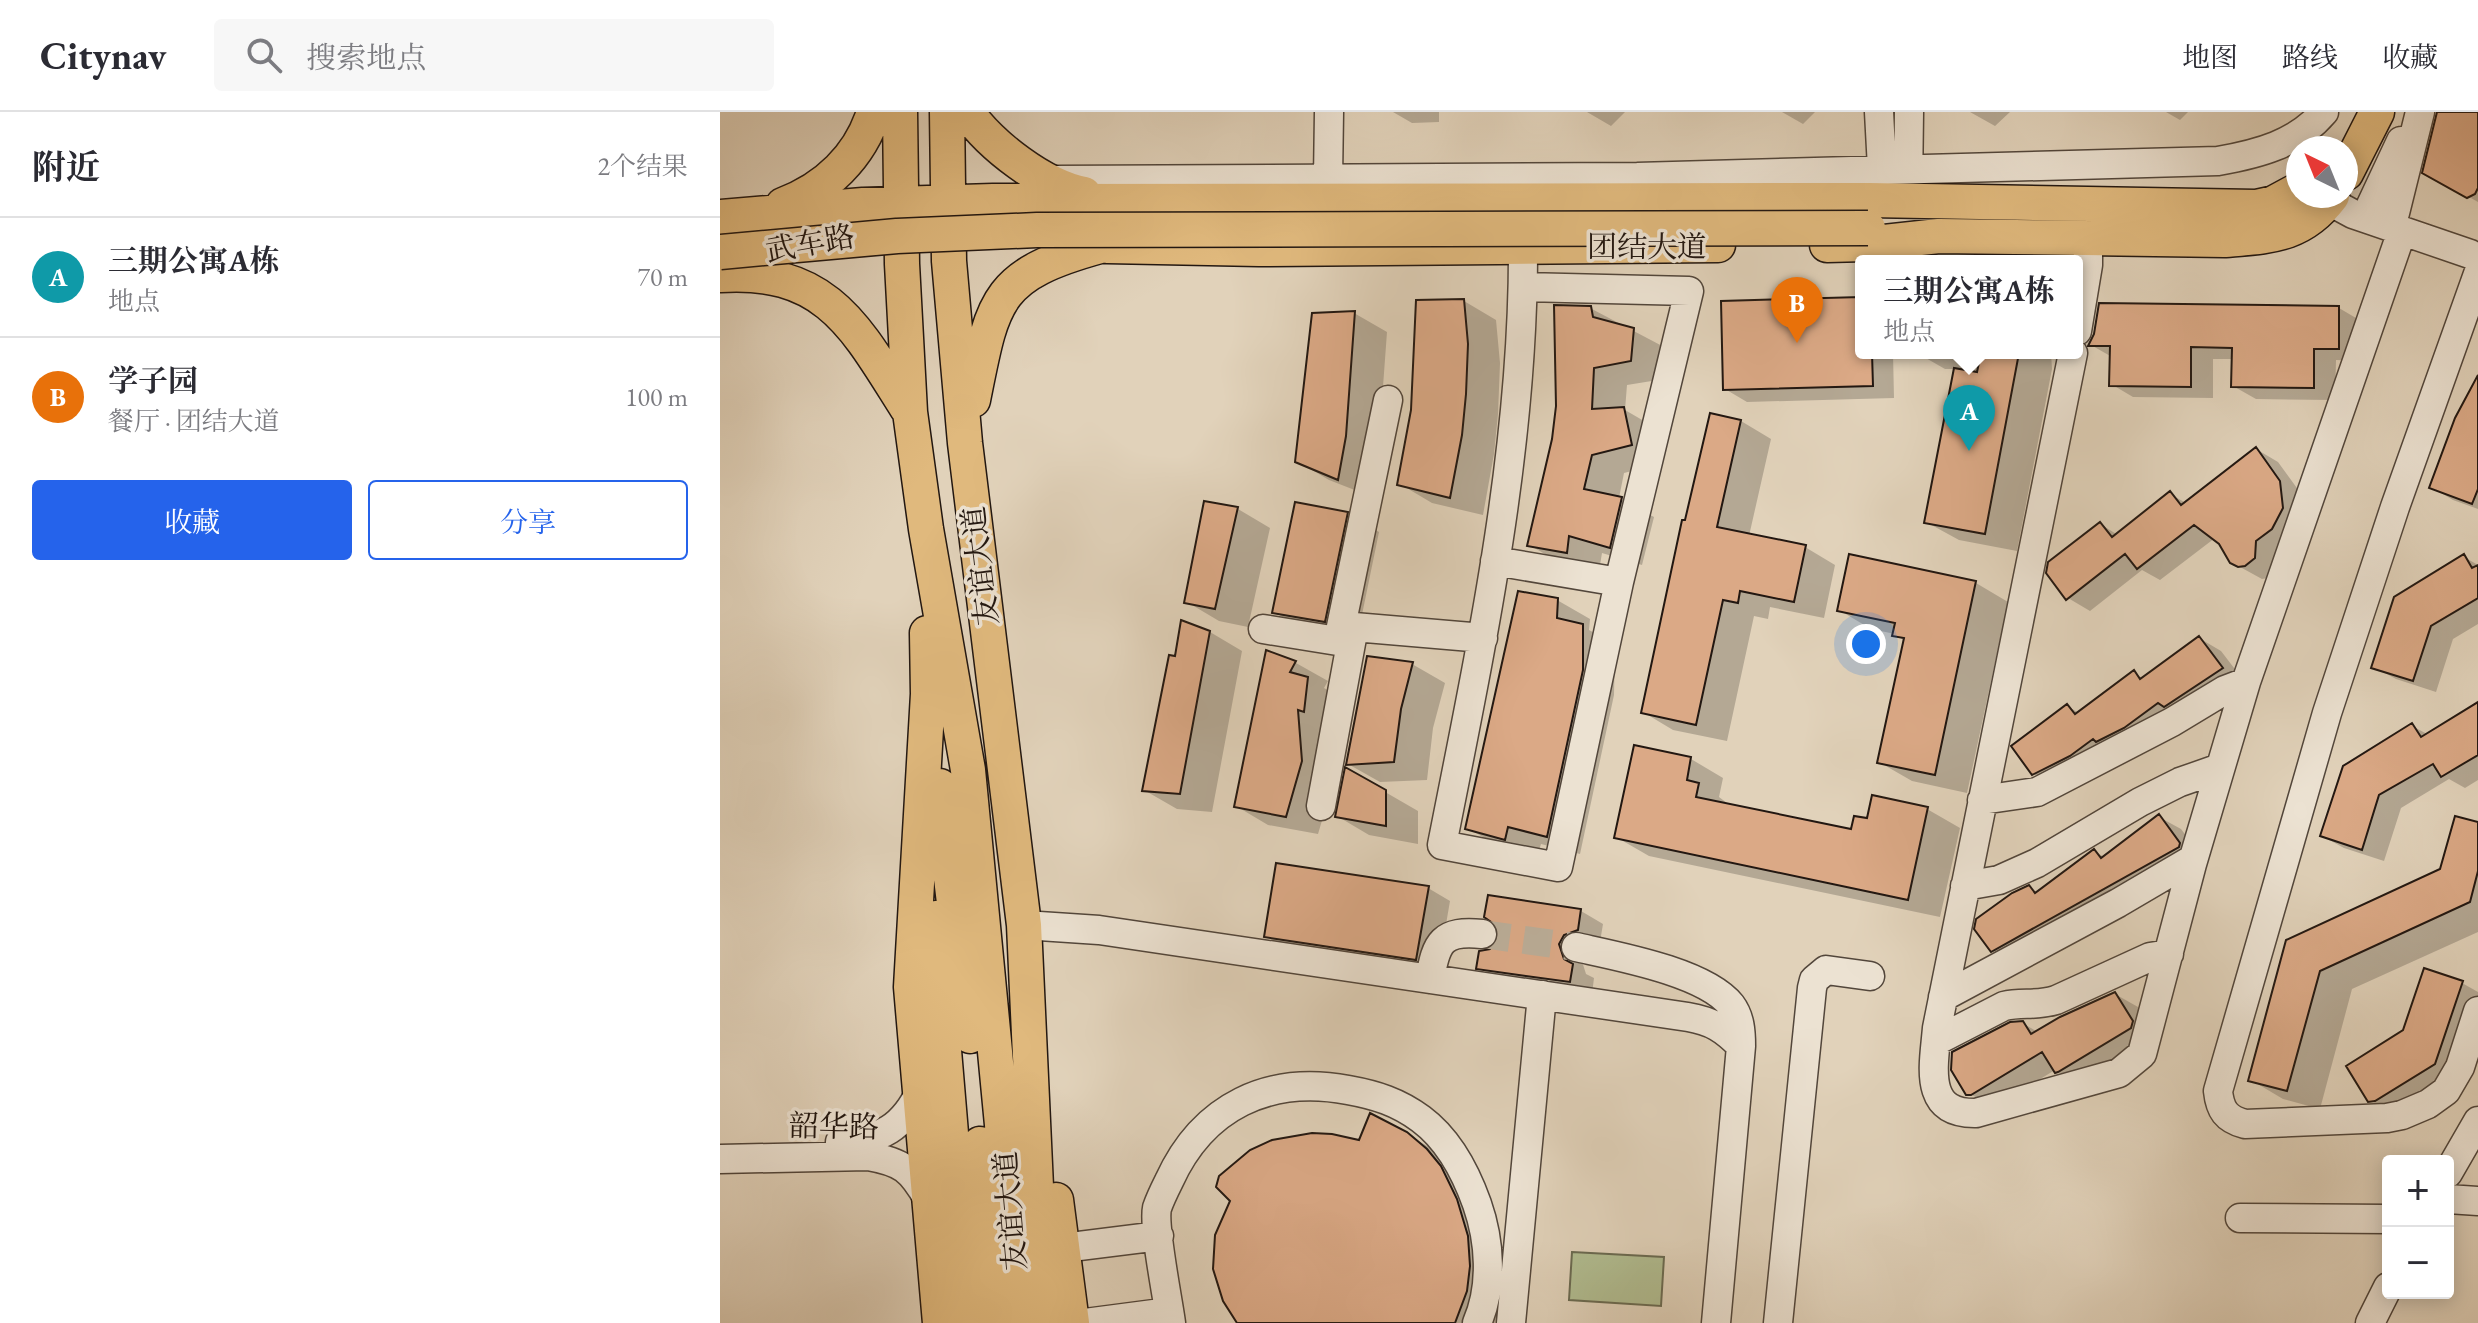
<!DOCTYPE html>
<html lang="zh">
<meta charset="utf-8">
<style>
body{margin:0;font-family:"EB Garamond","Noto Serif SC",serif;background:#f7f7f7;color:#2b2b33}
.controls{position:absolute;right:24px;bottom:24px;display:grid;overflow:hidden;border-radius:8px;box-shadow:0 4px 20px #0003}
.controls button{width:72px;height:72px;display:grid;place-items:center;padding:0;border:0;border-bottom:2px solid #e1e1e2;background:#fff;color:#2b2b33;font:40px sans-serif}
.compass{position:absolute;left:1566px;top:24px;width:72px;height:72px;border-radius:50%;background:#fff;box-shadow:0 4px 20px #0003;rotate:317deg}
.you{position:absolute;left:1146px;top:532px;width:28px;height:28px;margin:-20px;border:6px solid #fff;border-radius:50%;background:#1a73e8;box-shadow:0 0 0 12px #1a73e833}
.badge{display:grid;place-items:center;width:52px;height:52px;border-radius:50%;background:#2563eb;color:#fff;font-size:26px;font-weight:700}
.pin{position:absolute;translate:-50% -66px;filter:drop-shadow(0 2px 4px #0008)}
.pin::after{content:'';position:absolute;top:42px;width:28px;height:24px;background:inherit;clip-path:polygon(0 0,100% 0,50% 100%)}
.popup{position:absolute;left:1135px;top:143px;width:228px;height:104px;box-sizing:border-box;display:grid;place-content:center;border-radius:8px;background:#fff;filter:drop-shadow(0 2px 6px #0005);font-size:26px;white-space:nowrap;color:#7c7c81}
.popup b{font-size:30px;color:#2b2b33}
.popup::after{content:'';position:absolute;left:50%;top:100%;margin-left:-16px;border:16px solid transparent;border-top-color:#fff}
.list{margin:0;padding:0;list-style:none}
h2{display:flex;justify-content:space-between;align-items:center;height:104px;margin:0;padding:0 32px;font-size:34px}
h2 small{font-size:26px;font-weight:400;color:#7c7c81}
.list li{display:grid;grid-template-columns:52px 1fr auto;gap:24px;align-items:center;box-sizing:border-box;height:120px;padding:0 32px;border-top:2px solid #e1e1e2}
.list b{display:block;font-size:30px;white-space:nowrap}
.list p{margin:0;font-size:26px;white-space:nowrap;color:#7c7c81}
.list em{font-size:26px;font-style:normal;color:#7c7c81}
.actions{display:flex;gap:16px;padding:24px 32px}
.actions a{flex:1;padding:18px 0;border:2px solid #2563eb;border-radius:8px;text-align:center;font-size:28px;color:#2563eb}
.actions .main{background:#2563eb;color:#fff}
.icon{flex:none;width:44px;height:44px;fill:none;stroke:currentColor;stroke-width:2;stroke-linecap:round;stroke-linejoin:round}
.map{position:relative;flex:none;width:1758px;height:1211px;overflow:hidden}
header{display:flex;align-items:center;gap:48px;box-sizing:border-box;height:112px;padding:0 40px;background:#fff;border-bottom:2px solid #e1e1e2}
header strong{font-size:38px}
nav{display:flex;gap:44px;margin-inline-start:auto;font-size:28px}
.search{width:560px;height:72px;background:#f7f7f7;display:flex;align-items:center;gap:20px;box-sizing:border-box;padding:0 28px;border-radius:8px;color:#7c7c81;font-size:30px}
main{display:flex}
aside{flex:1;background:#fff}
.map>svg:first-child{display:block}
.green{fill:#b1bd91;stroke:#6a6a51;stroke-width:2}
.shadow{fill:#0003}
.building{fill:#dba986;stroke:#221711;stroke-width:2}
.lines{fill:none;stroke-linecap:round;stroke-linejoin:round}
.minor-tunnel{stroke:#bbad98;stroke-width:28;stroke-dasharray:28 14;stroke-linecap:butt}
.minor-casing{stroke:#52463b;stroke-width:31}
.major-casing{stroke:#221711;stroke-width:37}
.minor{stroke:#ece2d2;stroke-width:28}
.major{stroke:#e0b97d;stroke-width:34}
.major-bridge-casing{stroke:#221711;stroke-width:37;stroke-linecap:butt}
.major-bridge{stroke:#e0b97d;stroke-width:34}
.labels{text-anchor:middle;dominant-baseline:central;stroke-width:7;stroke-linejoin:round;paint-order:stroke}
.street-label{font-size:30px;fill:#221711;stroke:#ece2d2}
</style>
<header>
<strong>Citynav</strong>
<div class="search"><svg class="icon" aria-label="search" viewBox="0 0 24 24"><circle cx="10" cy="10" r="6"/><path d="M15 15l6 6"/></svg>搜索地点</div>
<nav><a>地图</a><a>路线</a><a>收藏</a></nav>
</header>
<main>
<aside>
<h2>附近<small>2个结果</small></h2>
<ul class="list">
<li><span class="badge" style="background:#0f9aa8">A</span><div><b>三期公寓A栋</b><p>地点</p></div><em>70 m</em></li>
<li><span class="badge" style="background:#e8710a">B</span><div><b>学子园</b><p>餐厅 · 团结大道</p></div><em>100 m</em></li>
</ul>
<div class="actions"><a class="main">收藏</a><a>分享</a></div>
</aside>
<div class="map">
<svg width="1758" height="1211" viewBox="0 0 1758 1211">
<rect width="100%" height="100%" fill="#e1d2ba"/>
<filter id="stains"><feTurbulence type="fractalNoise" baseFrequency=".0025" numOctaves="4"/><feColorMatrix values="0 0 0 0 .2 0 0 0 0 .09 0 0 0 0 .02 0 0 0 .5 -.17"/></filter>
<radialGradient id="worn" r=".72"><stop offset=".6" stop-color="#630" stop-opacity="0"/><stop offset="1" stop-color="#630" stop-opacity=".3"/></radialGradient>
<path class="green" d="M852,1140L944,1145L941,1194L849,1188Z"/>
<path class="shadow" d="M673,0H719V10L692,11Z
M867,0H905L891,14Z
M1062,0H1095L1083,12Z
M1250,0H1290L1275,14Z
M1446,0H1468L1460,8Z
M1718,0H1758V90L1705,60Z
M1141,187V241H1173L1174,286L1027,290L1005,277Z
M744,189L776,208L780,251L778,302L774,342L763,403L712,391L680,372Z
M870,196L946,236L944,267L907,273L905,298L936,316L943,351L904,361L899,386L934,405L922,453L882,441L879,459L841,451L809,433Z
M1619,196L1641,209L1640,249L1616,248L1615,288L1536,287L1513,274L1514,247H1493V286L1413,285L1391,272L1392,245L1371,233Z
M634,201L667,220L658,343L650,384L609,368L577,349Z
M1197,241H1331L1332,257L1297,439L1239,428L1206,410L1235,257H1225Z
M1758,270V397L1733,388L1711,375Z
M991,303L1021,309L1051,327L1029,424L1085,435L1115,453L1104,506L1050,495L1048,507L1034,504L1007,629L953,618L923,600Z
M1536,337L1558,350L1582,383L1548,466L1542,467L1511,450L1495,426L1440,468L1422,458L1370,499L1348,486L1380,412L1398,423L1450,382L1466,391Z
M485,391L518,397L550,416L528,515L499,509L467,490Z
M627,401L659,420L637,527L587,519L554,500Z
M1744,445L1758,453V512L1733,527L1716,580L1676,567L1654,555Z
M1256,471L1288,490L1247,681L1192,669L1159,650L1185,529L1175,522L1151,517L1119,498Z
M837,488L870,507L869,518L895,532L894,583L860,742L821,732L817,745L779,734L747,716Z
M490,520L522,539L492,700L457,697L424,678L456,547Z
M1479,526L1501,539L1524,569L1336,675L1314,662L1347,594L1359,601L1414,561L1424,567Z
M547,541L576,551L608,569L604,576L620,585L614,668L598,722L548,713L516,694Z
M692,552L725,571L713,616L707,668L660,670L628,652Z
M1758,593V668L1745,676L1729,667L1681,696L1664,749L1624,736L1602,724L1692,614L1709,623Z
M915,636L971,647L1003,666L999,685L1011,694L1132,719L1149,709L1207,697L1240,716L1220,805L929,744L896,725Z
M627,658L698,699V732L649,723L617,704Z
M1439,705L1461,717L1482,745L1295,851L1272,838L1309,775L1318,781L1374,739L1384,745Z
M1758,712V820L1632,877L1600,997L1563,987L1531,968L1568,829L1722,759Z
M708,776L730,789L718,859L568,837L546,824Z
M769,785L861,799L883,812L880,830L861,846L866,862L874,866L872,882L780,868L758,855L781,824Z
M1705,859L1742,871L1758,880V903L1737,965L1672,1001L1650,988L1685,920Z
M1395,882L1418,895L1435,923L1359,973L1335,958L1274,995L1248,981L1302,911L1318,920Z
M686,1022L720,1041L782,1156L779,1198L775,1211H520L641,1030Z"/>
<path class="building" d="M1717,0H1758V76L1755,82L1747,86L1702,61Z
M1141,185V241H1152L1153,274L1003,278L1001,189Z
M744,187L748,232L746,282L742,323L730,386L677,373L691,298L696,188Z
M1379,191L1619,194V237H1594V276L1511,275L1512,236L1471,235V275L1389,274L1390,234H1368L1374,222Z
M834,193L871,194L873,205L914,216L911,249L874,256L872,297L904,295L912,333L872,343L864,377L902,385L890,436L849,424L847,441L807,434L832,327L836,294Z
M635,199L626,324L618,368L575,350L592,201Z
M1261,241H1299L1265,422L1204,411L1234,256L1257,260Z
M1758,263V377L1752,392L1709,376L1735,306Z
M990,301L1021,308L997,415L1086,433L1074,490L1020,479L1018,491L1003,488L976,613L921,601L962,408H965Z
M1536,335L1560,369L1563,396L1552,417L1536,429L1535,446L1525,454L1518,455L1510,451L1499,432L1474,413L1417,457L1405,442L1346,488L1326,461L1328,450L1380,410L1392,425L1450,379L1461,393Z
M484,389L518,395L495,497L464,491Z
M575,390L628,400L605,510L552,501Z
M1129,442L1256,469L1215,663L1157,651L1184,526L1172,524L1175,511L1117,499Z
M1744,442L1752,456L1758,453V486L1711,514L1693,569L1651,556L1674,485Z
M798,479L838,486L837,506L863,512V558L827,725L788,715L785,728L745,717Z
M461,508L490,519L460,682L422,679L449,543L455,544Z
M1479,524L1503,556L1444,595L1438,591L1404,616L1376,630L1373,627L1350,644L1312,663L1291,634L1347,592L1355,602L1414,558L1420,567Z
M546,538L576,549L570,560L588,565L584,600L578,598L582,649L566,705L514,695Z
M647,544L693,550L681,597L674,650L626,653Z
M1758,590V643L1721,665L1713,652L1659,683L1642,738L1600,724L1623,654L1692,611L1701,625Z
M914,633L971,645L967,668L979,671L976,685L1131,717L1134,704L1147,706L1152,683L1208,695L1188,788L894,726Z
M625,655L666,678V714L615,705Z
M1439,702L1460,731L1459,735L1271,840L1254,817L1256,807L1292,781L1309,773L1315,781L1374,737L1381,746Z
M1735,704L1758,710V759L1750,790L1600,859L1567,979L1528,969L1566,828L1720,757Z
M556,751L709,774L696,848L544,825Z
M768,783L861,797L858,818L844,823L839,832L844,847L853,852L850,870L756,857L759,839L770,837L779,824L777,814L764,805Z
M1704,856L1743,869L1715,952L1655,989L1648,990L1626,954L1683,918Z
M1395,880L1413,909L1411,916L1338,960L1335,961L1322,940L1251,983H1246L1231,958L1232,940L1290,910L1303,909L1311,922L1340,905Z
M650,1001L687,1020L707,1037L721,1054L737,1087L748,1124L750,1154L747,1179L735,1211H517L503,1189L493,1157L495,1123L510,1089L496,1075L499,1064L530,1038L552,1028L592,1021L612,1022L639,1028Z"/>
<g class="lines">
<path class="minor-tunnel" d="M762,822L856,835"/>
<g class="minor-casing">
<path id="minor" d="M1159,0L1163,75
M608,67L609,0
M335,68L917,65L1498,49C1538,42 1577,32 1604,0
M1188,76L1189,0
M1609,89L1633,102L1750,142
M1651,93L1681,29
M1675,101L1700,0
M803,134C804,337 761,535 722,733L838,755L899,470L969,179L803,175
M1758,162L1675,395L1607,601L1498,979C1500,998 1506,1007 1525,1012L1667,1006L1682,1003L1708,992L1726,979L1740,955L1758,899
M1357,219L1368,153V126
M1353,241L1217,916C1214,953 1202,1002 1256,1001L1399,961L1422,942L1472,752L1526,570L1682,119
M775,449L899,470
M543,517L630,531
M618,529L668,288
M1262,688L1317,680L1452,610L1505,578L1526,570
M601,694L634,515L763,526
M1245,774L1279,768L1317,751L1420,690L1460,670L1500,656
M304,813L379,818L968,905C992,909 1004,917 1021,934
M856,835C896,844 985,860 1011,893C1020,905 1021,919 1021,934L996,1211
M710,867C716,830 722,818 762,822
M1223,885L1398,791L1473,747
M1216,929L1284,894C1301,890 1318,894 1336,888L1430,845L1449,842
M120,1030C161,1028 183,1016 201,978
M0,1047L148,1044C182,1050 191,1057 208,1087
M1728,1061L1758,1009
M1728,1087L1758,1089
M1520,1106L1668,1107
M343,1136L439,1124
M365,1211L449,1200
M451,1211C448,1188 433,1114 437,1096C440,1087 445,1077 449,1069C483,994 549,963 628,978C656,983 678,990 701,1007C728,1027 746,1061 757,1092C770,1129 773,1174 757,1211
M791,1211L822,883
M1058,1211L1092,876L1094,868L1106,858L1150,864
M1650,1211L1668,1175"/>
</g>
<g class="major-casing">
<path id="major" d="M180,0L182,152L190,300L206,417L248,658L301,1211
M227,0L229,149L245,331L304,813L320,1162L325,1211
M247,0C271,34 323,74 364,82
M1626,61L1657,0
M63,93C106,77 140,45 154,0
M0,105L143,93L273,89L1149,88L1536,95L1554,91L1578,78
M1107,133L1146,132L1219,124L1505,128C1551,124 1582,124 1612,84
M387,134L539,137L998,133
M0,163C108,156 136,216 187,296
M253,288C273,187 275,163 380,134
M207,521L208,582L191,875L220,1211
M220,674L250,924
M216,806L221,903L247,1211
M260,1032L276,1211
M336,1088L352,1211"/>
</g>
<use href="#minor" class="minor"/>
<use href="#major" class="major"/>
<g class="major-bridge-casing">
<path id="major-bridge" d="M0,140L177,124L317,118L1148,116"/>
</g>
<use href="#major-bridge" class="major-bridge"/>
</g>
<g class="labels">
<g class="street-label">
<text transform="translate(90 131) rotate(-10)">武车路</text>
<text x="927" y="134">团结大道</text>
<text transform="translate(260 454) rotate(-97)">友谊大道</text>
<text transform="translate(114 1014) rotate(1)">韶华路</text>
<text transform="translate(290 1099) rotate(-95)">友谊大道</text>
</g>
</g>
<rect width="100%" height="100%" filter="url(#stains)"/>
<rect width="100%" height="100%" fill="url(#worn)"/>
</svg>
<div class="controls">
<button>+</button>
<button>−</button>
</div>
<svg class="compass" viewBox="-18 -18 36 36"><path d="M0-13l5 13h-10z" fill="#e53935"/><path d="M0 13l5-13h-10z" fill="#7c7c81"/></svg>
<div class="you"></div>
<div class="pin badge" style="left:1249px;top:339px;background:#0f9aa8">A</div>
<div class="popup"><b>三期公寓A栋</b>地点</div>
<div class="pin badge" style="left:1077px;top:231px;background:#e8710a">B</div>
</div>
</main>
